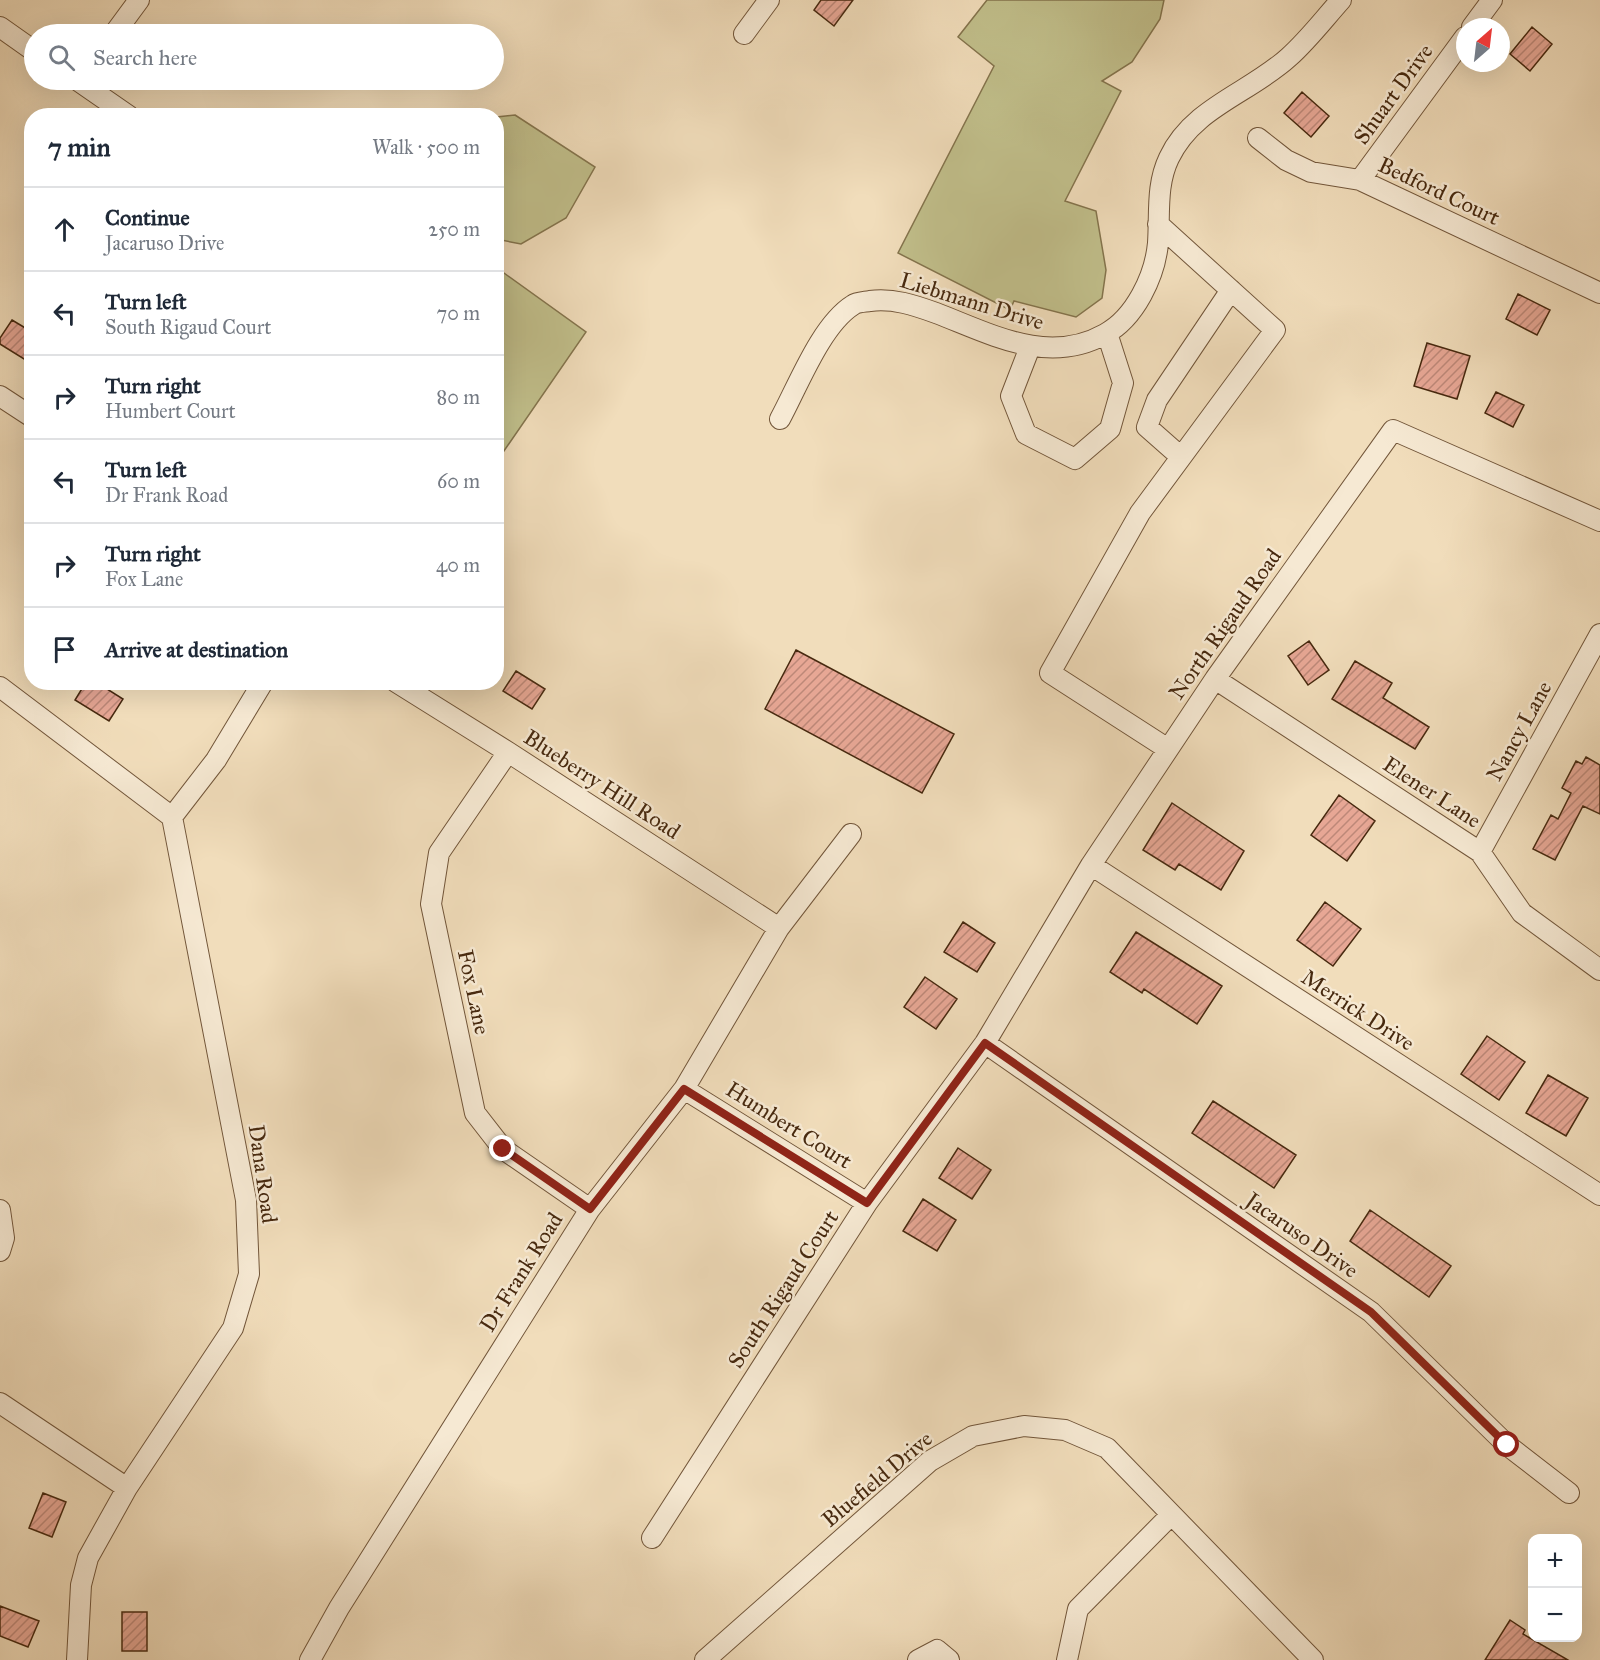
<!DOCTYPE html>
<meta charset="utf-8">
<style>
body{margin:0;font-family:"IM FELL Great Primer",serif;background:#f6f6f7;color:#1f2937}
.controls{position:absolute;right:18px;bottom:18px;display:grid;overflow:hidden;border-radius:12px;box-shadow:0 6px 24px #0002}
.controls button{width:54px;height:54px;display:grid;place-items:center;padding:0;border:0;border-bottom:2px solid #e0e1e3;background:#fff;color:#1f2937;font:30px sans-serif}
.compass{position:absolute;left:1456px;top:18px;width:54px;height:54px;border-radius:50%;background:#fff;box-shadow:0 6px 24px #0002;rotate:28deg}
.stop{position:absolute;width:18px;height:18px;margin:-14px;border:4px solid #8f2418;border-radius:50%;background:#fff}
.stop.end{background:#8f2418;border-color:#fff;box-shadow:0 2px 6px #0008}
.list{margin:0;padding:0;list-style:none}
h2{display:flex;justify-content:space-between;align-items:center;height:78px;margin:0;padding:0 24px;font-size:26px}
h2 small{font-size:20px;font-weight:400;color:#747a83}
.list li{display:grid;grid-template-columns:39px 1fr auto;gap:18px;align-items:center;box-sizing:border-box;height:84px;padding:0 24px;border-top:2px solid #e0e1e3}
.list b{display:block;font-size:22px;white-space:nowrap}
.list p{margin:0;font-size:20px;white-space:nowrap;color:#747a83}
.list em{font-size:20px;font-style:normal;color:#747a83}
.icon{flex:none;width:33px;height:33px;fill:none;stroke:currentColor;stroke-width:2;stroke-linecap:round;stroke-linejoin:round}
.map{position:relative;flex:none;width:1600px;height:1660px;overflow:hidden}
.search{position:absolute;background:#fff;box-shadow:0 6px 24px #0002;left:24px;top:24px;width:480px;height:66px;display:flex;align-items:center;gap:15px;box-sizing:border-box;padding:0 21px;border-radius:33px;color:#747a83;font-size:22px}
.panel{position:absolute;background:#fff;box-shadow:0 6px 24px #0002;left:24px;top:108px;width:480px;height:582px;border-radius:24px}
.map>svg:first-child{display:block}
.pitch{fill:#c1bf8b;stroke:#84744d;stroke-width:1.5}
.building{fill:url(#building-hatch);stroke:#47290f;stroke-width:1.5}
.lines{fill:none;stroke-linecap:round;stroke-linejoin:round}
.minor-casing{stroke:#72563a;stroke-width:22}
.minor{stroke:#f6e9d3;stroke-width:20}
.route{stroke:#8f2418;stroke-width:8}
.labels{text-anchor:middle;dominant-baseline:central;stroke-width:5;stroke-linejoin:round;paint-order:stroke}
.street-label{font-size:22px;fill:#47290f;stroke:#f6e9d3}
</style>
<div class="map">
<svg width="1600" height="1660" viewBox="0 0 1600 1660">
<defs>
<pattern id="building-hatch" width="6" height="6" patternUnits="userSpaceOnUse" patternTransform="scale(1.5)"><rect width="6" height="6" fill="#e7a795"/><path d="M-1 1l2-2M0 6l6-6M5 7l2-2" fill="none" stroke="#bd8878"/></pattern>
</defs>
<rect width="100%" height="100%" fill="#f1ddbb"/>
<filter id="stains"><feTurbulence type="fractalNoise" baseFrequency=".00333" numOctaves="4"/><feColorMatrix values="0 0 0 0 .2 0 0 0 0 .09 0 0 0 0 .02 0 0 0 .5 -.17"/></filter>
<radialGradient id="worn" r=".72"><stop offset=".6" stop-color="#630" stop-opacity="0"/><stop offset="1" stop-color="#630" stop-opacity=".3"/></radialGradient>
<path class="pitch" d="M987,0H1164L1160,19L1132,62L1102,81L1121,91L1065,201L1096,211L1106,270L1102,298L1076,317L1014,301L1010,310L898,253L994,66L958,37Z
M515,115L595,167L566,218L521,244L496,239L497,117Z
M497,268L586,332L497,461Z"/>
<path class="building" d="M821,0H853L834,26L814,10Z
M1532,27L1552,44L1530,71L1510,54Z
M1302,92L1329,116L1311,137L1284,113Z
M1518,294L1550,310L1537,335L1506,319Z
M12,320L32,332V364L0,344V338Z
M1427,343L1470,356L1457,399L1414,386Z
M1496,392L1524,405L1513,427L1485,413Z
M1309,641L1329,670L1308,685L1288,656Z
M796,650L954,734L922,793L765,709Z
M1355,661L1392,683L1383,698L1429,727L1415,749L1332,699Z
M516,671L545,689L532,709L503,691Z
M86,682H96L123,699L109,721L75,700Z
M1586,757L1600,765V814L1583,806L1555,860L1533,849L1551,815L1558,819L1571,793L1562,788L1576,761L1582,764Z
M1339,795L1375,821L1347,861L1311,835Z
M1172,803L1244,851L1221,890L1179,864L1175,870L1143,850Z
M1325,902L1361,929L1333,966L1297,940Z
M963,922L995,943L977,972L944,952Z
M1136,932L1222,986L1197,1024L1144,989L1142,993L1110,972Z
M925,977L957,999L936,1029L904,1007Z
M1487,1036L1525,1062L1499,1100L1461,1074Z
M1548,1075L1588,1098L1566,1136L1526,1113Z
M1213,1101L1296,1155L1274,1188L1192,1133Z
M958,1148L991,1170L972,1199L939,1178Z
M923,1199L956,1220L937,1251L903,1231Z
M1370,1210L1451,1266L1429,1297L1350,1241Z
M43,1493L66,1502L52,1537L29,1528Z
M0,1606L39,1621L28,1647L0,1636Z
M122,1612H147V1651H122Z
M1510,1620L1525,1630L1523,1634L1568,1660H1485Z"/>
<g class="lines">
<g class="minor-casing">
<path id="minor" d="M0,27L34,51
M1472,27L1492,0
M114,34L139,0
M744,34L769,0
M77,80L129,116
M1258,138L1286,160L1311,172L1360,180L1600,293
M1360,180L1465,37
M1158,224L1275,330L1140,513L1050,673L1168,749
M1030,347L1011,396L1026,434L1075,459L1110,429L1123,383L1107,333
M0,396L32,417
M780,419C798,386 821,325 853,305C857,302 865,302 870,301C893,298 914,305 936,313C991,334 1048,366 1105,334C1135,318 1155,276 1158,243C1160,213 1156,185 1169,158C1193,107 1250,93 1289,57C1308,40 1324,19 1341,0
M1181,457L1147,427L1157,400L1231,290
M1215,679L1480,852L1522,913L1600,970
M396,682L508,752L779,928
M0,687L172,817
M508,752L439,853L431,904L475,1113L503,1149L590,1209
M1480,852L1600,634
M1091,865L1600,1195
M985,1043L1371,1312L1507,1445L1569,1493
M684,1089L867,1203
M0,1210L4,1238L0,1251
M0,1403L127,1488
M652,1538L867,1203L985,1043L1091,865L1215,679L1393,430L1600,521
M77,1660L81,1585L88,1558L127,1488L233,1328L249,1274L246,1200L172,817L216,760L263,682
M310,1660L339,1608L590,1209L684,1089L779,928L851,834
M705,1660L930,1461L973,1436L1024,1426L1065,1430L1107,1448L1313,1660
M918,1660L937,1650L949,1660
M1067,1660L1078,1609L1170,1516"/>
</g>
<use href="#minor" class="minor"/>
</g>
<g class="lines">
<path class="route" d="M503,1149L590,1209L684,1089L867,1203L985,1043L1371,1312L1507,1445"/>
</g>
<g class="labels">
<g class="street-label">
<text transform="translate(1393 94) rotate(-54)">Shuart Drive</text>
<text transform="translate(1439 191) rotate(25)">Bedford Court</text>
<text transform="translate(972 301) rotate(17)">Liebmann Drive</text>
<text transform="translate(1225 624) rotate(-55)">North Rigaud Road</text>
<text transform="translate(1519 731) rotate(-61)">Nancy Lane</text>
<text transform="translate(602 784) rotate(33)">Blueberry Hill Road</text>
<text transform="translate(1432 792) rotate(33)">Elener Lane</text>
<text transform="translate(474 992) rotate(78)">Fox Lane</text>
<text transform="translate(1358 1010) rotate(33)">Merrick Drive</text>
<text transform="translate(789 1125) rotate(32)">Humbert Court</text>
<text transform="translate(263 1174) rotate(82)">Dana Road</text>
<text transform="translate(1302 1235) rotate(35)">Jacaruso Drive</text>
<text transform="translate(521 1272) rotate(-58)">Dr Frank Road</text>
<text transform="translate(783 1289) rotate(-57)">South Rigaud Court</text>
<text transform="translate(877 1479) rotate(-40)">Bluefield Drive</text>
</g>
</g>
<rect width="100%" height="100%" filter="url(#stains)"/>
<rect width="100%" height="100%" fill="url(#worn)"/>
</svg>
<div class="controls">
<button>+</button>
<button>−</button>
</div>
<svg class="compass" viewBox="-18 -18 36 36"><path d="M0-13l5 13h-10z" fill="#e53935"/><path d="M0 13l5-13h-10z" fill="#747a83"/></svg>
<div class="stop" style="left:1507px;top:1445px"></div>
<div class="stop end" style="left:503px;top:1149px"></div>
<div class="search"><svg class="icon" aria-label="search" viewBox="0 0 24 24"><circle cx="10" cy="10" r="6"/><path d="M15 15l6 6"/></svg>Search here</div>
<section class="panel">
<h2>7 min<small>Walk · 500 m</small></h2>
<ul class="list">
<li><svg class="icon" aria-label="ahead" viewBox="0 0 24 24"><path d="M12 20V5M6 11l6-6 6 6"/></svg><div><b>Continue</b><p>Jacaruso Drive</p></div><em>250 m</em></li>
<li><svg class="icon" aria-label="left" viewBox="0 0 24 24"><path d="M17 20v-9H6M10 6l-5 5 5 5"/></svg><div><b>Turn left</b><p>South Rigaud Court</p></div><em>70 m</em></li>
<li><svg class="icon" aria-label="right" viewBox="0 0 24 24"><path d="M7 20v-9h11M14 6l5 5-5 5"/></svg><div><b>Turn right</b><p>Humbert Court</p></div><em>80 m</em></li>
<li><svg class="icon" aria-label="left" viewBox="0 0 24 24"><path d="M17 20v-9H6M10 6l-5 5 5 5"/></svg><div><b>Turn left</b><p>Dr Frank Road</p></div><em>60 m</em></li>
<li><svg class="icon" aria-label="right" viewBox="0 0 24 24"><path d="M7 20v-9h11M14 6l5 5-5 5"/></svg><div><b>Turn right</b><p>Fox Lane</p></div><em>40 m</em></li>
<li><svg class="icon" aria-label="arrive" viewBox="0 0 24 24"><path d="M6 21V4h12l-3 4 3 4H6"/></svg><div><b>Arrive at destination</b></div></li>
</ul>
</section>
</div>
